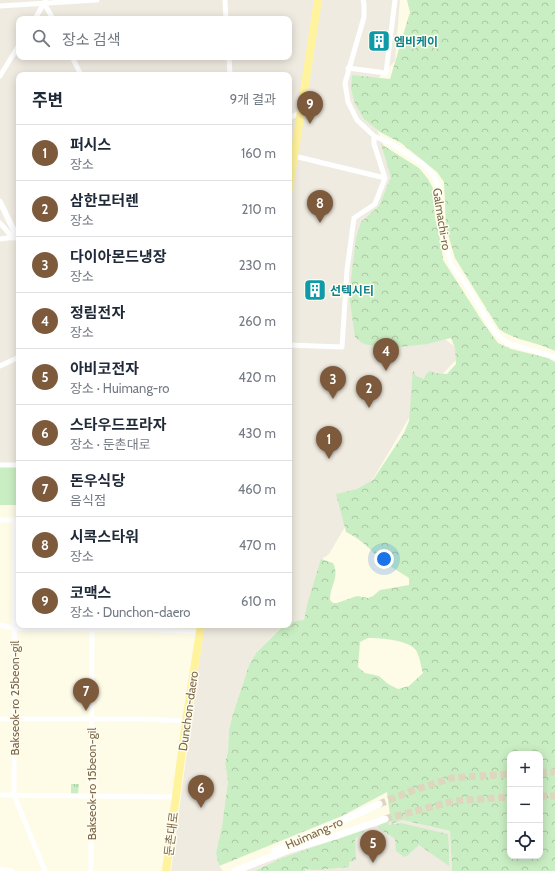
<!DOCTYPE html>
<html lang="ko">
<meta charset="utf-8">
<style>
body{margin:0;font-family:Cabin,"Noto Sans KR",sans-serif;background:#f6f6f7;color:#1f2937}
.controls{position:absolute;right:12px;bottom:12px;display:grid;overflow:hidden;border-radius:8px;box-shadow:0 2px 10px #0003}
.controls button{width:36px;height:36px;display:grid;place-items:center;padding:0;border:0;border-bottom:1px solid #e0e1e3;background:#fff;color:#1f2937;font:20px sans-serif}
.you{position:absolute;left:384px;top:559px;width:14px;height:14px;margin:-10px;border:3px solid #fff;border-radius:50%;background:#1a73e8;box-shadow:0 0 0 6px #1a73e833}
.badge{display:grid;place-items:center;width:26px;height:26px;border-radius:50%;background:#7e5a3c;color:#fff;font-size:13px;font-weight:700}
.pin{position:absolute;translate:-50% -33px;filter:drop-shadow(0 1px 2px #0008)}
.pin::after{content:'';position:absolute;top:21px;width:14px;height:12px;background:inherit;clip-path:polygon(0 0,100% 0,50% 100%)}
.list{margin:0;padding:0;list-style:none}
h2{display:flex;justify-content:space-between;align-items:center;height:52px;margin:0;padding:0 16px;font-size:17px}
h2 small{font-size:13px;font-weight:400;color:#747a83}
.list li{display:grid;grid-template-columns:26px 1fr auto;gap:12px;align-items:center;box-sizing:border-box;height:56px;padding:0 16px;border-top:1px solid #e0e1e3}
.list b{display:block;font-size:15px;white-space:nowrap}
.list p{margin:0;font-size:13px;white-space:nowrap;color:#747a83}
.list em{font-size:13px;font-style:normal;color:#747a83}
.icon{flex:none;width:22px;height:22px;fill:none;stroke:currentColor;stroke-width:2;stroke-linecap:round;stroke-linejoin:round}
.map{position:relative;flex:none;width:555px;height:871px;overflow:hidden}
.search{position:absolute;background:#fff;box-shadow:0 2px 10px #0003;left:16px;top:16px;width:276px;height:44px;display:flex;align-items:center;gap:10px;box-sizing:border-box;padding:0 14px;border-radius:8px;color:#747a83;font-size:15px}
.panel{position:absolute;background:#fff;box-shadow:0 2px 10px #0003;left:16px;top:72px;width:276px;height:556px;border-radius:8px}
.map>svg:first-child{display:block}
.industrial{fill:#efebe1;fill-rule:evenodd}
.grass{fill:url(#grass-tufts)}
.forest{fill:url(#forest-crowns);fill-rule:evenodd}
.park{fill:#caeec4}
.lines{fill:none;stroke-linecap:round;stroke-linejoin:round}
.secondary-tunnel{stroke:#ded6bf;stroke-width:7;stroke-dasharray:7 3.5;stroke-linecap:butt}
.minor{stroke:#fff;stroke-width:5}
.tertiary{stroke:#fff;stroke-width:6}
.secondary{stroke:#fff;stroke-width:7}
.primary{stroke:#fff39e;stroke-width:8}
.labels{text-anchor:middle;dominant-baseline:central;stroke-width:3;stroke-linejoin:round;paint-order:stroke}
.culture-label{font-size:12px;font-weight:bold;fill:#0d838f;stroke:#fffdf0;text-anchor:start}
.street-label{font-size:12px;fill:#7c6748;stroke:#fffdf0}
</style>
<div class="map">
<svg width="555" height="871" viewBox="0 0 555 871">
<defs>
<pattern id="grass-tufts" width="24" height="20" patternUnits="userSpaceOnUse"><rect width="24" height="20" fill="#caeec4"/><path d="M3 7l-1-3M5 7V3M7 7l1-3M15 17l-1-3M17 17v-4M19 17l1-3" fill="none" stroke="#a9c5a1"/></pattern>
<pattern id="forest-crowns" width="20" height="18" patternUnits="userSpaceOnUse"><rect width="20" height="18" fill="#caeec4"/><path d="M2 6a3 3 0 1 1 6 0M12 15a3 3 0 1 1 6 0" fill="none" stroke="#a9c5a1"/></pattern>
</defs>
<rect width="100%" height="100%" fill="#fefbe7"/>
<path class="industrial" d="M0,0H400L395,61L363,94L395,174L436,332L463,353L423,394L329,554L322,559L304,621L289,622V75H19V465H0ZM19,19H289V57H19Z
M204,625H283L256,653L249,665L232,717L229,730L228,751L225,763L228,781L222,826L216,853L219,866L223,871H171Z
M390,818L391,823L402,820L450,831L452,871H245L289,850Z"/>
<path class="grass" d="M71,784H79L78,794H71Z"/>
<path class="forest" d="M407,0H555V351C537,342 516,341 499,329L455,258L446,227L444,182L437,172L401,143L380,132L364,119L355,104L351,88L352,75L390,79L410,12Z
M381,144L419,168L428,179L433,188L435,218L441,243L443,260L484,324L498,343L511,349L548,358L555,362V871H452L450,831L402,820L391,824L387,792L342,816L219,866L216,853L222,826L228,781L225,763L228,751L229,730L232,717L249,665L256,653L284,625H289V622L304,620L307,605L321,559L333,563C340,578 330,585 330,600L333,603H337L357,596L368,598L373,596L380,590L409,585V578C399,571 387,565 378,557C368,547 359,538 346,532L336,494L357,489L373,480L404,433L409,421L413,370L416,376L424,379L426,374L430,371L435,373L447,374L456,364L455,348L451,338L427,344L400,347L368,345L362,343L355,337L349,295L356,238L361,222L379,206L391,177ZM368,638C380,638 412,640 417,652C420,658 421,667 423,673L409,686L398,689L388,684L379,676L365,673L358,667L360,642ZM510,754H540V856H510Z
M388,820L389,825L401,823L448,834L449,850V866L419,845L407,856L404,857L396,851L395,839L377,827Z
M365,829L363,832L355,839L356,860L349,862V867L317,870L305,869V871H255L282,858Z"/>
<path class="park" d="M19,466V505H0V467Z"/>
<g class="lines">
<path class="secondary-tunnel" d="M540,773L555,772
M540,796H555
M379,804L414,790L452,778L510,774
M385,819L454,801L510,797"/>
<path class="minor" d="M225,0L226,19
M363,0L364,4V17L345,83L348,102L357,120L374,136L392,144L423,164L434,176L439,189L441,230L451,264L469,289L494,331L507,343L555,357
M44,3L53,19
M0,6L97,0
M35,19L45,1
M72,57L81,75
M229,57L230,75
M348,68L386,73L395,0
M0,76L19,45
M289,118L300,113
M294,156L385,178
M0,223L13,238
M0,239L15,237
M289,345L342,347L347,270L354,218L375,204L385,178L374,144V136
M0,366L19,357
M0,465H19
M0,520H19
M15,520L14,795L45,871
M0,625L14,628L157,630L200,632
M0,719H143L186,721
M0,795L176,797
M0,869L12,871
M91,871L92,625"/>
<path class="tertiary" d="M0,202L19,241"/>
<path class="secondary" d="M275,851L379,804
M235,871L289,850L336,836L385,819"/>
<path class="primary" d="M289,189L318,0
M166,871L186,721L201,625"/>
</g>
<defs>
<g id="building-square" transform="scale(1.15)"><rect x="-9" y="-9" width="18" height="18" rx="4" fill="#0f9aa8" stroke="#fffdf0"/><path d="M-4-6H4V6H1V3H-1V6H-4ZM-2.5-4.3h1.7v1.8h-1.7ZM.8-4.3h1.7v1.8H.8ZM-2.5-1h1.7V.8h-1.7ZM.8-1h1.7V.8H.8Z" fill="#fff"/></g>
</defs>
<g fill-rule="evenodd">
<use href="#building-square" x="379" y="41"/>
<use href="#building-square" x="315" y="290"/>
</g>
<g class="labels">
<g class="culture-label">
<text x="394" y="41">엠비케이</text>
<text x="330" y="290">선텍시티</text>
</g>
<g class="street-label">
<text transform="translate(442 219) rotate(81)">Galmachi-ro</text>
<text transform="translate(14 698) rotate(-90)">Bakseok-ro 25beon-gil</text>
<text transform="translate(188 711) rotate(-82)">Dunchon-daero</text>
<text transform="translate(91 784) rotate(-90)">Bakseok-ro 15beon-gil</text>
<text transform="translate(314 833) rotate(-24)">Huimang-ro</text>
<text transform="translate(171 834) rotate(-83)">둔촌대로</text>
</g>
</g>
</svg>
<div class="controls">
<button>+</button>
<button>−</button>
<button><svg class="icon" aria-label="locate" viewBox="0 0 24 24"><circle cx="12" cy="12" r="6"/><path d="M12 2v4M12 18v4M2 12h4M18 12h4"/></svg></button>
</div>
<div class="you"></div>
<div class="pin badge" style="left:329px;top:459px">1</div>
<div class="pin badge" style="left:369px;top:408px">2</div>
<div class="pin badge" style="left:333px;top:399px">3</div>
<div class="pin badge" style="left:386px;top:371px">4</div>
<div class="pin badge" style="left:373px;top:863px">5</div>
<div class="pin badge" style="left:201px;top:808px">6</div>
<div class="pin badge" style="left:86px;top:711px">7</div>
<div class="pin badge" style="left:320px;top:223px">8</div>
<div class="pin badge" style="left:310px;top:124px">9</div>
<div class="search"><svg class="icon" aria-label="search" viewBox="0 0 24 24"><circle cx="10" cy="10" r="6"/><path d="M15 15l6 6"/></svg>장소 검색</div>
<section class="panel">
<h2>주변<small>9개 결과</small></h2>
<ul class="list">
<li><span class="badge">1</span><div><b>퍼시스</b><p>장소</p></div><em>160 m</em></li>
<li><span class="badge">2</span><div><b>삼한모터렌</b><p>장소</p></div><em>210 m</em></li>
<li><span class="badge">3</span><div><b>다이아몬드냉장</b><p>장소</p></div><em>230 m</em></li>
<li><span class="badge">4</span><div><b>정림전자</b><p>장소</p></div><em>260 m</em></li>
<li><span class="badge">5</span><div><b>아비코전자</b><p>장소 · Huimang-ro</p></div><em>420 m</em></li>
<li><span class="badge">6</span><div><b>스타우드프라자</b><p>장소 · 둔촌대로</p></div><em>430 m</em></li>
<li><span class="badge">7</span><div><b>돈우식당</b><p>음식점</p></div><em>460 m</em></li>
<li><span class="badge">8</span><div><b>시콕스타워</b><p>장소</p></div><em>470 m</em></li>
<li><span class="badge">9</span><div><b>코맥스</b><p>장소 · Dunchon-daero</p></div><em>610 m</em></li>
</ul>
</section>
</div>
